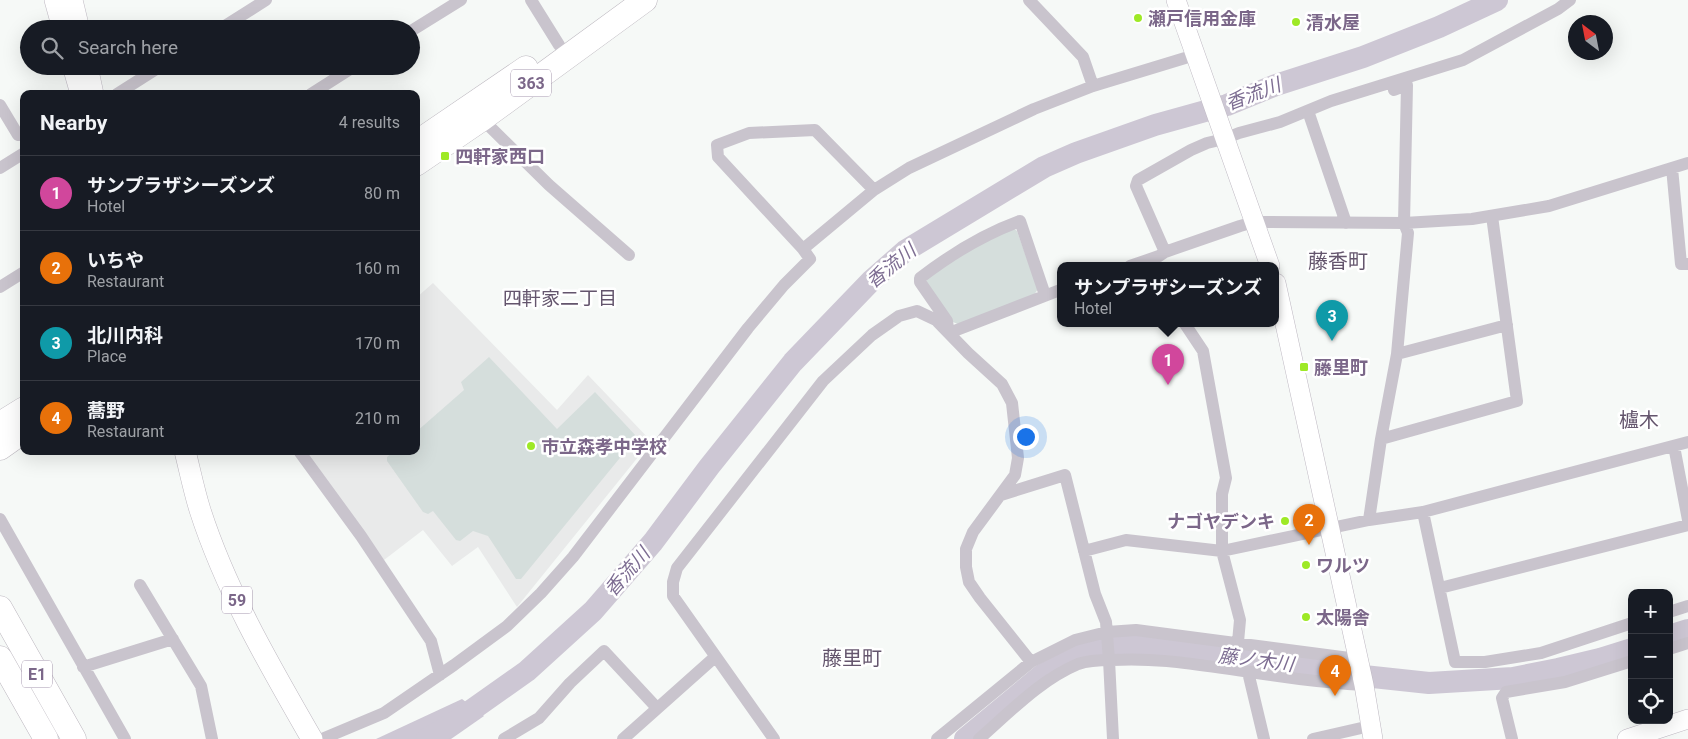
<!DOCTYPE html>
<meta charset="utf-8">
<style>
body{margin:0;font-family:Roboto,"Noto Sans JP",sans-serif;background:#20242c;color:#f1f3f6}
.controls{position:absolute;right:15px;bottom:15px;display:grid;overflow:hidden;border-radius:10px;box-shadow:0 5px 20px #0002}
.controls button{width:45px;height:45px;display:grid;place-items:center;padding:0;border:0;border-bottom:1px solid #363941;background:#171b24;color:#f1f3f6;font:25px sans-serif}
.compass{position:absolute;left:1568px;top:15px;width:45px;height:45px;border-radius:50%;background:#171b24;box-shadow:0 5px 20px #0002;rotate:328deg}
.you{position:absolute;left:1025px;top:436px;width:18px;height:18px;margin:-12px;border:4px solid #fff;border-radius:50%;background:#1a73e8;box-shadow:0 0 0 8px #1a73e833}
.badge{display:grid;place-items:center;width:32px;height:32px;border-radius:50%;background:#0b8043;color:#fff;font-size:16px;font-weight:700}
.pin{position:absolute;translate:-50% -41px;filter:drop-shadow(0 1px 2px #0008)}
.pin::after{content:'';position:absolute;top:26px;width:18px;height:15px;background:inherit;clip-path:polygon(0 0,100% 0,50% 100%)}
.popup{position:absolute;left:1057px;top:262px;width:222px;height:65px;box-sizing:border-box;display:grid;place-content:center;border-radius:10px;background:#171b24;filter:drop-shadow(0 1px 4px #0005);font-size:16px;white-space:nowrap;color:#9ea1a6}
.popup b{font-size:19px;color:#f1f3f6}
.popup::after{content:'';position:absolute;left:50%;top:100%;margin-left:-10px;border:10px solid transparent;border-top-color:#171b24}
.list{margin:0;padding:0;list-style:none}
h2{display:flex;justify-content:space-between;align-items:center;height:65px;margin:0;padding:0 20px;font-size:21px}
h2 small{font-size:16px;font-weight:400;color:#9ea1a6}
.list li{display:grid;grid-template-columns:32px 1fr auto;gap:15px;align-items:center;box-sizing:border-box;height:75px;padding:0 20px;border-top:1px solid #363941}
.list b{display:block;font-size:19px;white-space:nowrap}
.list p{margin:0;font-size:16px;white-space:nowrap;color:#9ea1a6}
.list em{font-size:16px;font-style:normal;color:#9ea1a6}
.icon{flex:none;width:28px;height:28px;fill:none;stroke:currentColor;stroke-width:2;stroke-linecap:round;stroke-linejoin:round}
.map{position:relative;flex:none;width:1688px;height:739px;overflow:hidden}
.search{position:absolute;background:#171b24;box-shadow:0 5px 20px #0002;left:20px;top:20px;width:400px;height:55px;display:flex;align-items:center;gap:12px;box-sizing:border-box;padding:0 18px;border-radius:28px;color:#9ea1a6;font-size:19px}
.panel{position:absolute;background:#171b24;box-shadow:0 5px 20px #0002;left:20px;top:90px;width:400px;height:365px;border-radius:10px}
.map>svg:first-child{display:block}
.built{fill:#e9eaea}
.green{fill:#d5dedc}
.water{fill:#cdc7d4}
.lines{fill:none;stroke-linecap:round;stroke-linejoin:round}
.river{stroke:#cdc7d4;stroke-width:22}
.secondary-casing{stroke:#bfb9c3;stroke-width:20}
.primary-casing{stroke:#bdb8c0;stroke-width:22}
.highway-casing{stroke:#bcb7bf;stroke-width:25}
.street{stroke:#c9c4cd;stroke-width:12}
.secondary{stroke:#fff;stroke-width:19}
.primary{stroke:#fff;stroke-width:21}
.highway{stroke:#fff;stroke-width:24}
.poi-dot{fill:#9ee926;stroke:#fff;stroke-width:2}
.labels{text-anchor:middle;dominant-baseline:central;stroke-width:5;stroke-linejoin:round;paint-order:stroke}
.shield{fill:#fff;stroke:#a395ac;stroke-width:1}
.shield-label{font-size:16px;font-weight:bold;fill:#7b6789}
.poi-label{font-size:18px;font-weight:bold;fill:#7b6789;stroke:#fff;text-anchor:start}
.water-label{font-size:19px;font-style:italic;fill:#7d6d92;stroke:#fff}
.neighbourhood-label{font-size:19px;fill:#64556d;stroke:#fff}
.quarter-label{font-size:20px;fill:#64556d;stroke:#fff}
</style>
<div class="map">
<svg width="1688" height="739" viewBox="0 0 1688 739">
<rect width="100%" height="100%" fill="#f6f9f7"/>
<path class="built" d="M433,283L557,410L588,375L651,441L517,607L478,547L452,566L423,530L384,560L303,451H416V298Z"/>
<path class="green" d="M1012,227L1017,231L1038,289L1034,295L958,324L950,321L926,284L927,278L948,262Z
M489,357L557,429L595,392L637,437L521,579H516L488,536L473,531L460,541L456,540L433,511L428,514L423,512L387,461V457L394,451H416V432L464,390L461,382Z"/>
<path class="water" d="M462,699L484,716L451,739H376Z"/>
<g class="lines">
<path class="river" d="M1669,636L1688,630
M427,739L452,724L527,671L593,611L653,542L709,467L793,362L872,280L905,251L1044,167L1076,153L1155,125L1227,105L1276,85L1363,57L1439,27L1497,0
M965,739L1042,675L1073,657L1109,647H1154L1345,674L1429,683L1513,678L1558,669L1600,659L1632,649"/>
<g class="secondary-casing">
<path id="secondary" d="M54,0L62,29
M73,0L80,29
M1176,0L1270,266
M72,66L80,94
M88,66L94,94
M1276,283L1364,685L1373,739
M1627,739L1688,719"/>
</g>
<g class="primary-casing">
<path id="primary" d="M185,451C190,471 194,491 200,510C226,591 270,666 312,739"/>
</g>
<g class="highway-casing">
<path id="highway" d="M416,143L526,68
M416,164L482,119L645,0
M0,424L24,409
M0,448L24,431
M0,608L74,739
M0,658L46,739"/>
</g>
<path class="street" d="M531,0L559,45
M1029,0L1083,57L1093,86
M220,29L266,0
M411,31L461,0
M117,94L161,66
M311,94L355,66
M0,105L18,135
M1308,111L1346,223
M482,119L549,185L629,255
M0,168L24,153
M1672,168L1681,264H1688
M803,249L718,157L717,145L749,133L815,130L874,190
M1165,252L1136,186L1138,180L1191,150L1207,143L1224,139L1239,133L1280,122L1331,101L1463,60L1558,9L1570,0
M1130,266L1159,256L1165,252L1240,226L1254,222L1404,223L1472,219L1549,206L1688,163
M0,287L24,272
M1185,324L1203,351L1226,478L1222,494V551L1240,620L1238,642
M948,328L947,321L920,282V278C950,255 984,234 1020,221L1045,295
M949,333L1060,290
M1397,354L1507,325
M1381,439L1517,401L1492,216
M1674,446L1688,520
M299,451L361,536L431,641L440,675
M1001,495L1065,475L1095,594L1106,622L1109,660L1113,739
M1423,512L1455,662H1485L1541,653L1632,623
M0,519L125,739
M1369,520L1381,439L1397,354L1408,233L1404,223L1407,85L1394,90
M1084,551L1126,540L1222,551L1369,520L1423,512L1688,442
M140,585L201,686L212,739
M1440,588L1688,525
M1669,612L1688,606
M1669,649L1688,643
M83,667L173,639
M1248,672L1264,739
M322,739L384,713L454,665L507,626L541,593L573,557L748,328L784,285L810,259L803,249L874,190L909,168L1034,109L1093,86L1195,55
M504,739L539,718L570,683L604,651L657,708
M623,739L715,657
M774,739L673,596V582L677,568L823,381L872,335L899,316L917,311L936,320L968,353L1002,384L1012,403L1018,458L1015,475L973,532L966,549V567L969,582L980,598L1031,662
M937,739L1031,662L1075,640L1107,632L1136,630L1357,659
M979,739C1010,712 1040,680 1078,664C1089,660 1101,660 1112,660C1160,657 1204,666 1251,672C1288,678 1326,683 1364,685
M1313,739L1370,726
M1512,739L1502,698L1506,692L1565,682L1632,661"/>
<use href="#secondary" class="secondary"/>
<use href="#primary" class="primary"/>
<use href="#highway" class="highway"/>
</g>
<g class="poi-dot">
<circle cx="1138" cy="18" r="5"/>
<circle cx="1296" cy="22" r="5"/>
<rect x="440" y="151" width="10" height="10" rx="2.5"/>
<rect x="1299" y="362" width="10" height="10" rx="2.5"/>
<circle cx="531" cy="446" r="5"/>
<circle cx="1285" cy="521" r="5"/>
<circle cx="1306" cy="565" r="5"/>
<circle cx="1306" cy="617" r="5"/>
</g>
<g class="labels">
<g class="shield">
<rect x="511" y="69.5" width="40" height="27" rx="4"/>
<rect x="222" y="586.5" width="30" height="27" rx="4"/>
<rect x="22" y="660.5" width="30" height="27" rx="4"/>
</g>
<g class="shield-label">
<text x="531" y="83">363</text>
<text x="237" y="600">59</text>
<text x="37" y="674">E1</text>
</g>
<g class="poi-label">
<text x="1148" y="18">瀬戸信用金庫</text>
<text x="1306" y="22">清水屋</text>
<text x="455" y="156">四軒家西口</text>
<text x="1314" y="367">藤里町</text>
<text x="541" y="446">市立森孝中学校</text>
<text x="1275" y="521" text-anchor="end">ナゴヤデンキ</text>
<text x="1316" y="565">ワルツ</text>
<text x="1316" y="617">太陽舎</text>
</g>
<g class="water-label">
<text transform="translate(1253 94) rotate(-21)">香流川</text>
<text transform="translate(891 266) rotate(-39)">香流川</text>
<text transform="translate(627 572) rotate(-49)">香流川</text>
<text transform="translate(1256 660) rotate(7)">藤ノ木川</text>
</g>
<g class="neighbourhood-label">
<text x="560" y="298">四軒家二丁目</text>
</g>
<g class="quarter-label">
<text x="1338" y="261">藤香町</text>
<text x="1639" y="420">櫨木</text>
<text x="852" y="658">藤里町</text>
</g>
</g>
</svg>
<div class="controls">
<button>+</button>
<button>−</button>
<button><svg class="icon" aria-label="locate" viewBox="0 0 24 24"><circle cx="12" cy="12" r="6"/><path d="M12 2v4M12 18v4M2 12h4M18 12h4"/></svg></button>
</div>
<svg class="compass" viewBox="-18 -18 36 36"><path d="M0-13l5 13h-10z" fill="#e53935"/><path d="M0 13l5-13h-10z" fill="#9ea1a6"/></svg>
<div class="you"></div>
<div class="pin badge" style="left:1168px;top:385px;background:#d1479c">1</div>
<div class="popup"><b>サンプラザシーズンズ</b>Hotel</div>
<div class="pin badge" style="left:1309px;top:545px;background:#e8710a">2</div>
<div class="pin badge" style="left:1332px;top:341px;background:#0f9aa8">3</div>
<div class="pin badge" style="left:1335px;top:696px;background:#e8710a">4</div>
<div class="search"><svg class="icon" aria-label="search" viewBox="0 0 24 24"><circle cx="10" cy="10" r="6"/><path d="M15 15l6 6"/></svg>Search here</div>
<section class="panel">
<h2>Nearby<small>4 results</small></h2>
<ul class="list">
<li><span class="badge" style="background:#d1479c">1</span><div><b>サンプラザシーズンズ</b><p>Hotel</p></div><em>80 m</em></li>
<li><span class="badge" style="background:#e8710a">2</span><div><b>いちや</b><p>Restaurant</p></div><em>160 m</em></li>
<li><span class="badge" style="background:#0f9aa8">3</span><div><b>北川内科</b><p>Place</p></div><em>170 m</em></li>
<li><span class="badge" style="background:#e8710a">4</span><div><b>蕎野</b><p>Restaurant</p></div><em>210 m</em></li>
</ul>
</section>
</div>
